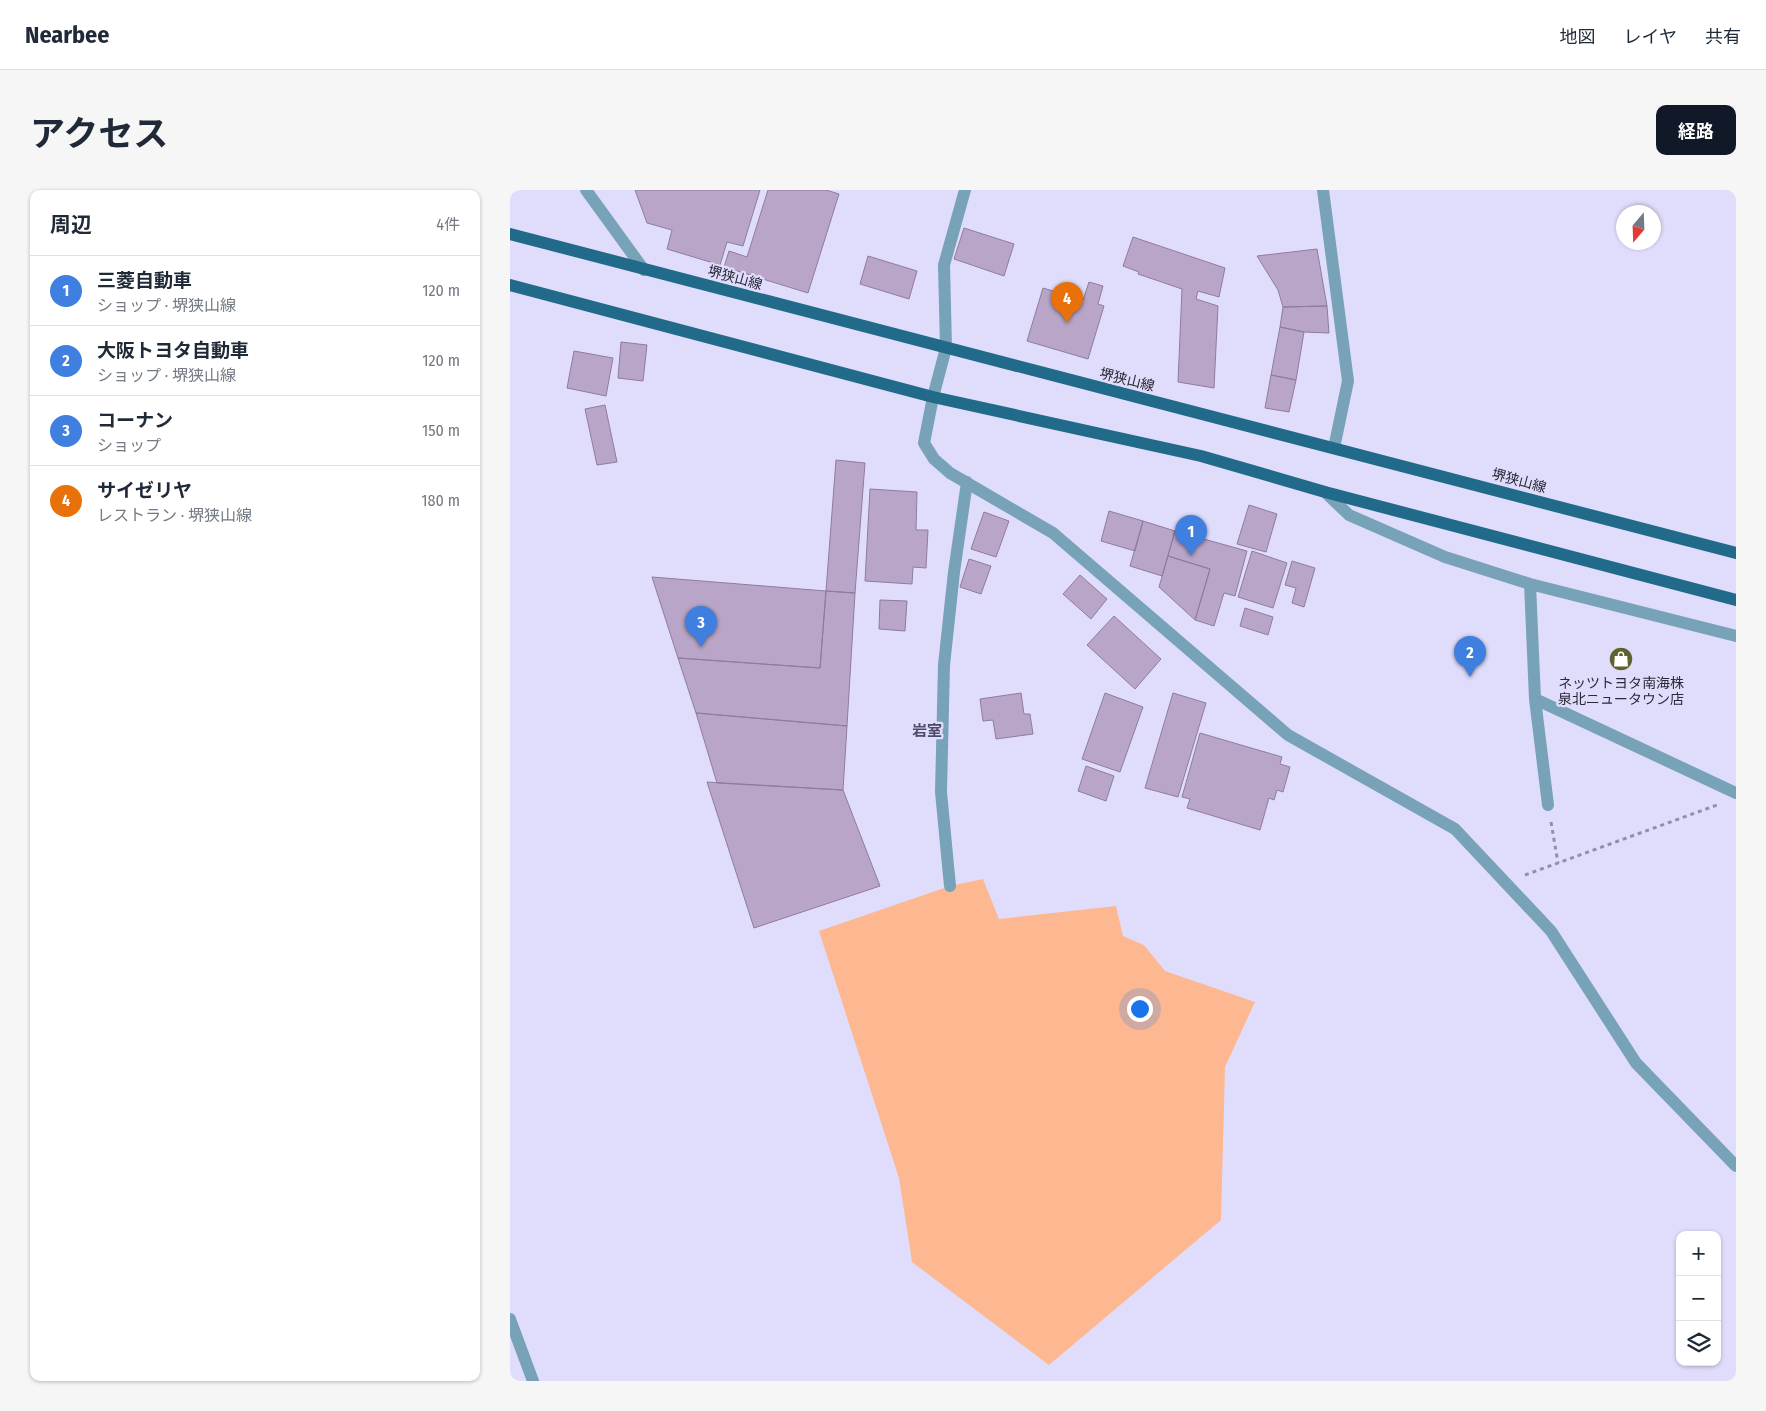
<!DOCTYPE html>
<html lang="ja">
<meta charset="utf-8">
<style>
body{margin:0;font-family:"Fira Sans Condensed","Noto Sans JP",sans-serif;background:#f6f6f7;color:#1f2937}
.controls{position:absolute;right:15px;bottom:15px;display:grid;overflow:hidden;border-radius:10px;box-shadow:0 1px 4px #0004}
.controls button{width:45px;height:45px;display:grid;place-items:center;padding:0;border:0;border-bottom:1px solid #e0e1e3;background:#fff;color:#1f2937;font:25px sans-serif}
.compass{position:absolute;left:1106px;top:15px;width:45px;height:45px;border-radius:50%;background:#fff;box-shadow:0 1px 4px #0004;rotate:199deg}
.you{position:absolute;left:629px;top:818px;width:18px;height:18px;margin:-12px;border:4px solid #fff;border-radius:50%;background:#1a73e8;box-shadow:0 0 0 8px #1a73e833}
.badge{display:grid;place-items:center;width:32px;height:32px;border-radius:50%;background:#111827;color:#fff;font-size:16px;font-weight:700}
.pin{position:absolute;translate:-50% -41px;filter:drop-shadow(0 1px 2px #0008)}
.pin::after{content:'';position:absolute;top:26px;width:18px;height:15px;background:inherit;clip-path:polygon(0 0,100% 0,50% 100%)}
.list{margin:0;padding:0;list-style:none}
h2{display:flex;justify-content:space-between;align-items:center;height:65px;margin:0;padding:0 20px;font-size:21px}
h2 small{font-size:16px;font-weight:400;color:#747a83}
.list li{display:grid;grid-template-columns:32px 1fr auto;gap:15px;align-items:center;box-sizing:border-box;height:70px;padding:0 20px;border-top:1px solid #e0e1e3}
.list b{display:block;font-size:19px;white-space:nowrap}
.list p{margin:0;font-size:16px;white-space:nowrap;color:#747a83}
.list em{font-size:16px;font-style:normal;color:#747a83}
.icon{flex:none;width:28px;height:28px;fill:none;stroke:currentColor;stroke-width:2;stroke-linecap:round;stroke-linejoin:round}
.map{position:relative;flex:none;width:1226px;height:1191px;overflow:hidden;border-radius:10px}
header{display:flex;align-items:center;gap:30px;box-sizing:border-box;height:70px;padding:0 25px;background:#fff;border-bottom:1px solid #e0e1e3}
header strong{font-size:24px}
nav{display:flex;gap:28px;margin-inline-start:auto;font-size:18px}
.intro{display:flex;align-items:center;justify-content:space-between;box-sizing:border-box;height:120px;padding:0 30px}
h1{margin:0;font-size:35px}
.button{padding:12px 22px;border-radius:10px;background:#111827;color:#fff;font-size:18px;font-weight:700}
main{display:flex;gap:30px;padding:0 30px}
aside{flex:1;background:#fff;border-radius:10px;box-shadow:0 1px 4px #0004}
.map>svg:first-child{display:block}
.green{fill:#fdb891}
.building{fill:#b8a5c7;stroke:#8f7c9d}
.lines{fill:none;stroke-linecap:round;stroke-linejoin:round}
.path{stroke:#918fa7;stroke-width:3;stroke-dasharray:4 4;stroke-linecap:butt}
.minor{stroke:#78a2b8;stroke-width:12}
.major{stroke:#226a89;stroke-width:12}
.labels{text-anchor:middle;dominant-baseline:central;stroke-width:4.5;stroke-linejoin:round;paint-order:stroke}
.street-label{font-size:14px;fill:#2a2837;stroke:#e0ddfc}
.poi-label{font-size:14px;fill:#2a2837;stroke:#e0ddfc}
.neighbourhood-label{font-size:15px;font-weight:bold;fill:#4e4a6a;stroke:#e0ddfc}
</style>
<header>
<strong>Nearbee</strong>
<nav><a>地図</a><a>レイヤ</a><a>共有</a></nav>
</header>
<div class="intro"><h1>アクセス</h1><a class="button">経路</a></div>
<main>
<aside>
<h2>周辺<small>4件</small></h2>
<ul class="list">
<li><span class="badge" style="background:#3f7fe0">1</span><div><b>三菱自動車</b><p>ショップ · 堺狭山線</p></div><em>120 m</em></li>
<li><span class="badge" style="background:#3f7fe0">2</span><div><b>大阪トヨタ自動車</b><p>ショップ · 堺狭山線</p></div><em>120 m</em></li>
<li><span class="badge" style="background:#3f7fe0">3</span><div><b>コーナン</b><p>ショップ</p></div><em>150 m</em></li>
<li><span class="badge" style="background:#e8710a">4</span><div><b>サイゼリヤ</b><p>レストラン · 堺狭山線</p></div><em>180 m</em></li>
</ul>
</aside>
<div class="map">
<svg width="1226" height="1191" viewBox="0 0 1226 1191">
<rect width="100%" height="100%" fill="#e0ddfc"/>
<path class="green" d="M473,689L489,729L606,716L613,746L634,755L655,781L745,812L715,877L711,1030L539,1175L402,1072L389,988L309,741L440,696Z"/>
<path class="building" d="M125,0H250L233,56L217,52L210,75L157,59L162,40L137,33Z
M258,0H316L329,4L298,103L214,77L219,61L237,67Z
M454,38L504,54L494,86L444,69Z
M623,47L715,78L709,107L688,101L686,109L708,116L704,198L668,192L672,99L628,84L629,82L613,76Z
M807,59L817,116L773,117L768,100L747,66Z
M358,66L407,81L399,109L350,94Z
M579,92L593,96L588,114L594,116L578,169L517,151L533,98L573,110Z
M817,116L819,143L794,142L770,137L773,117Z
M770,137L794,142L786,190L761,185Z
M111,152L137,155L133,191L108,188Z
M64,161L103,168L96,206L57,198Z
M761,185L786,190L779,222L755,218Z
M95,215L107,272L87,275L75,219Z
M326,270L355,273L345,403L316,401Z
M360,299L407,302L406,340H418L416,378L403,377L402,394L355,391Z
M739,315L767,324L756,362L727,354Z
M599,321L633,331L625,361L591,351Z
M474,322L499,331L486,367L461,359Z
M633,331L665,341L652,386L620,376Z
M665,341L737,361L725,406L714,403L704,436L685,430L700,379L658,366Z
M742,361L777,373L763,418L728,407Z
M658,366L700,379L685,430L649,397Z
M459,369L481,376L471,404L450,397Z
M782,371L805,378L794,417L782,413L786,398L775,395Z
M570,385L597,409L581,429L553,404Z
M142,387L316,401L310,478L168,468Z
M316,401L345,403L337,536L186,523L168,468L310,478Z
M370,410L397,411L395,441L369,439Z
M735,418L763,427L758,445L730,436Z
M604,426L651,469L625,499L577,455Z
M511,503L514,524H520L523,544L486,549L483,530L473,531L470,509Z
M595,503L633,517L610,582L572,569Z
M663,503L696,513L668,607L635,598Z
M186,523L337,536L333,600L207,593Z
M690,543L772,567L770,574L780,577L773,602L767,600L764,610L759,608L750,640L677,618L680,609L672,607Z
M576,576L604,586L596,611L568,601Z
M197,592L333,600L370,696L244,738Z"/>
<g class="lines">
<path class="path" d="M1041,632L1048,673
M1015,685L1207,615"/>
<path class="minor" d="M76,0L134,80
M455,0L434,75L436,158L423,207L414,253L424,269L440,283L543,343L778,545L945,639L1041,741L1126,873L1226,976
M813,0L838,191L824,258
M815,302L839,325L935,367L1020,394L1226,446
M1020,394L1025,509L1226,603
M1025,509L1038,615
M440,696L431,602L434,475L444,382L457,292
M0,1129L23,1191"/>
<path class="major" d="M0,44L1226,363
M0,95L423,207L691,266L815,302L1226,410"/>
</g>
<defs>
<g id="shop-disc" transform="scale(1.25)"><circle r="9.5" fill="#5f612e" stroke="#e0ddfc"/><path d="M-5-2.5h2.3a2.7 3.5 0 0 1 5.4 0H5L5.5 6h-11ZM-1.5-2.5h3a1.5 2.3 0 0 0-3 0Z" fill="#fff"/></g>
</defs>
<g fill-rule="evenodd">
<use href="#shop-disc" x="1111" y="469"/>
</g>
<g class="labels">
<g class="street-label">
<text transform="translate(225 88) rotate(15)">堺狭山線</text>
<text transform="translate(617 190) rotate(14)">堺狭山線</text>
<text transform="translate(1009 291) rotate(15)">堺狭山線</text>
</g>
<g class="poi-label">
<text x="1111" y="493">ネッツトヨタ南海株<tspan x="1111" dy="16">泉北ニュータウン店</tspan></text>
</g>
<g class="neighbourhood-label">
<text x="417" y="541">岩室</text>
</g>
</g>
</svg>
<div class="controls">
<button>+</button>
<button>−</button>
<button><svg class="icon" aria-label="layers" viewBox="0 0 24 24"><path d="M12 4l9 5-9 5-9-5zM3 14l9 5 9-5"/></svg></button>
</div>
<svg class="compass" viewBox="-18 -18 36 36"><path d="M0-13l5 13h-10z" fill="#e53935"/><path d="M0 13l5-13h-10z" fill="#747a83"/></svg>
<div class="you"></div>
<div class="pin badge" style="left:681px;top:366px;background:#3f7fe0">1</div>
<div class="pin badge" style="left:960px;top:487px;background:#3f7fe0">2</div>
<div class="pin badge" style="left:191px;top:457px;background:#3f7fe0">3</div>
<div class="pin badge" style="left:557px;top:133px;background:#e8710a">4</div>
</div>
</main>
